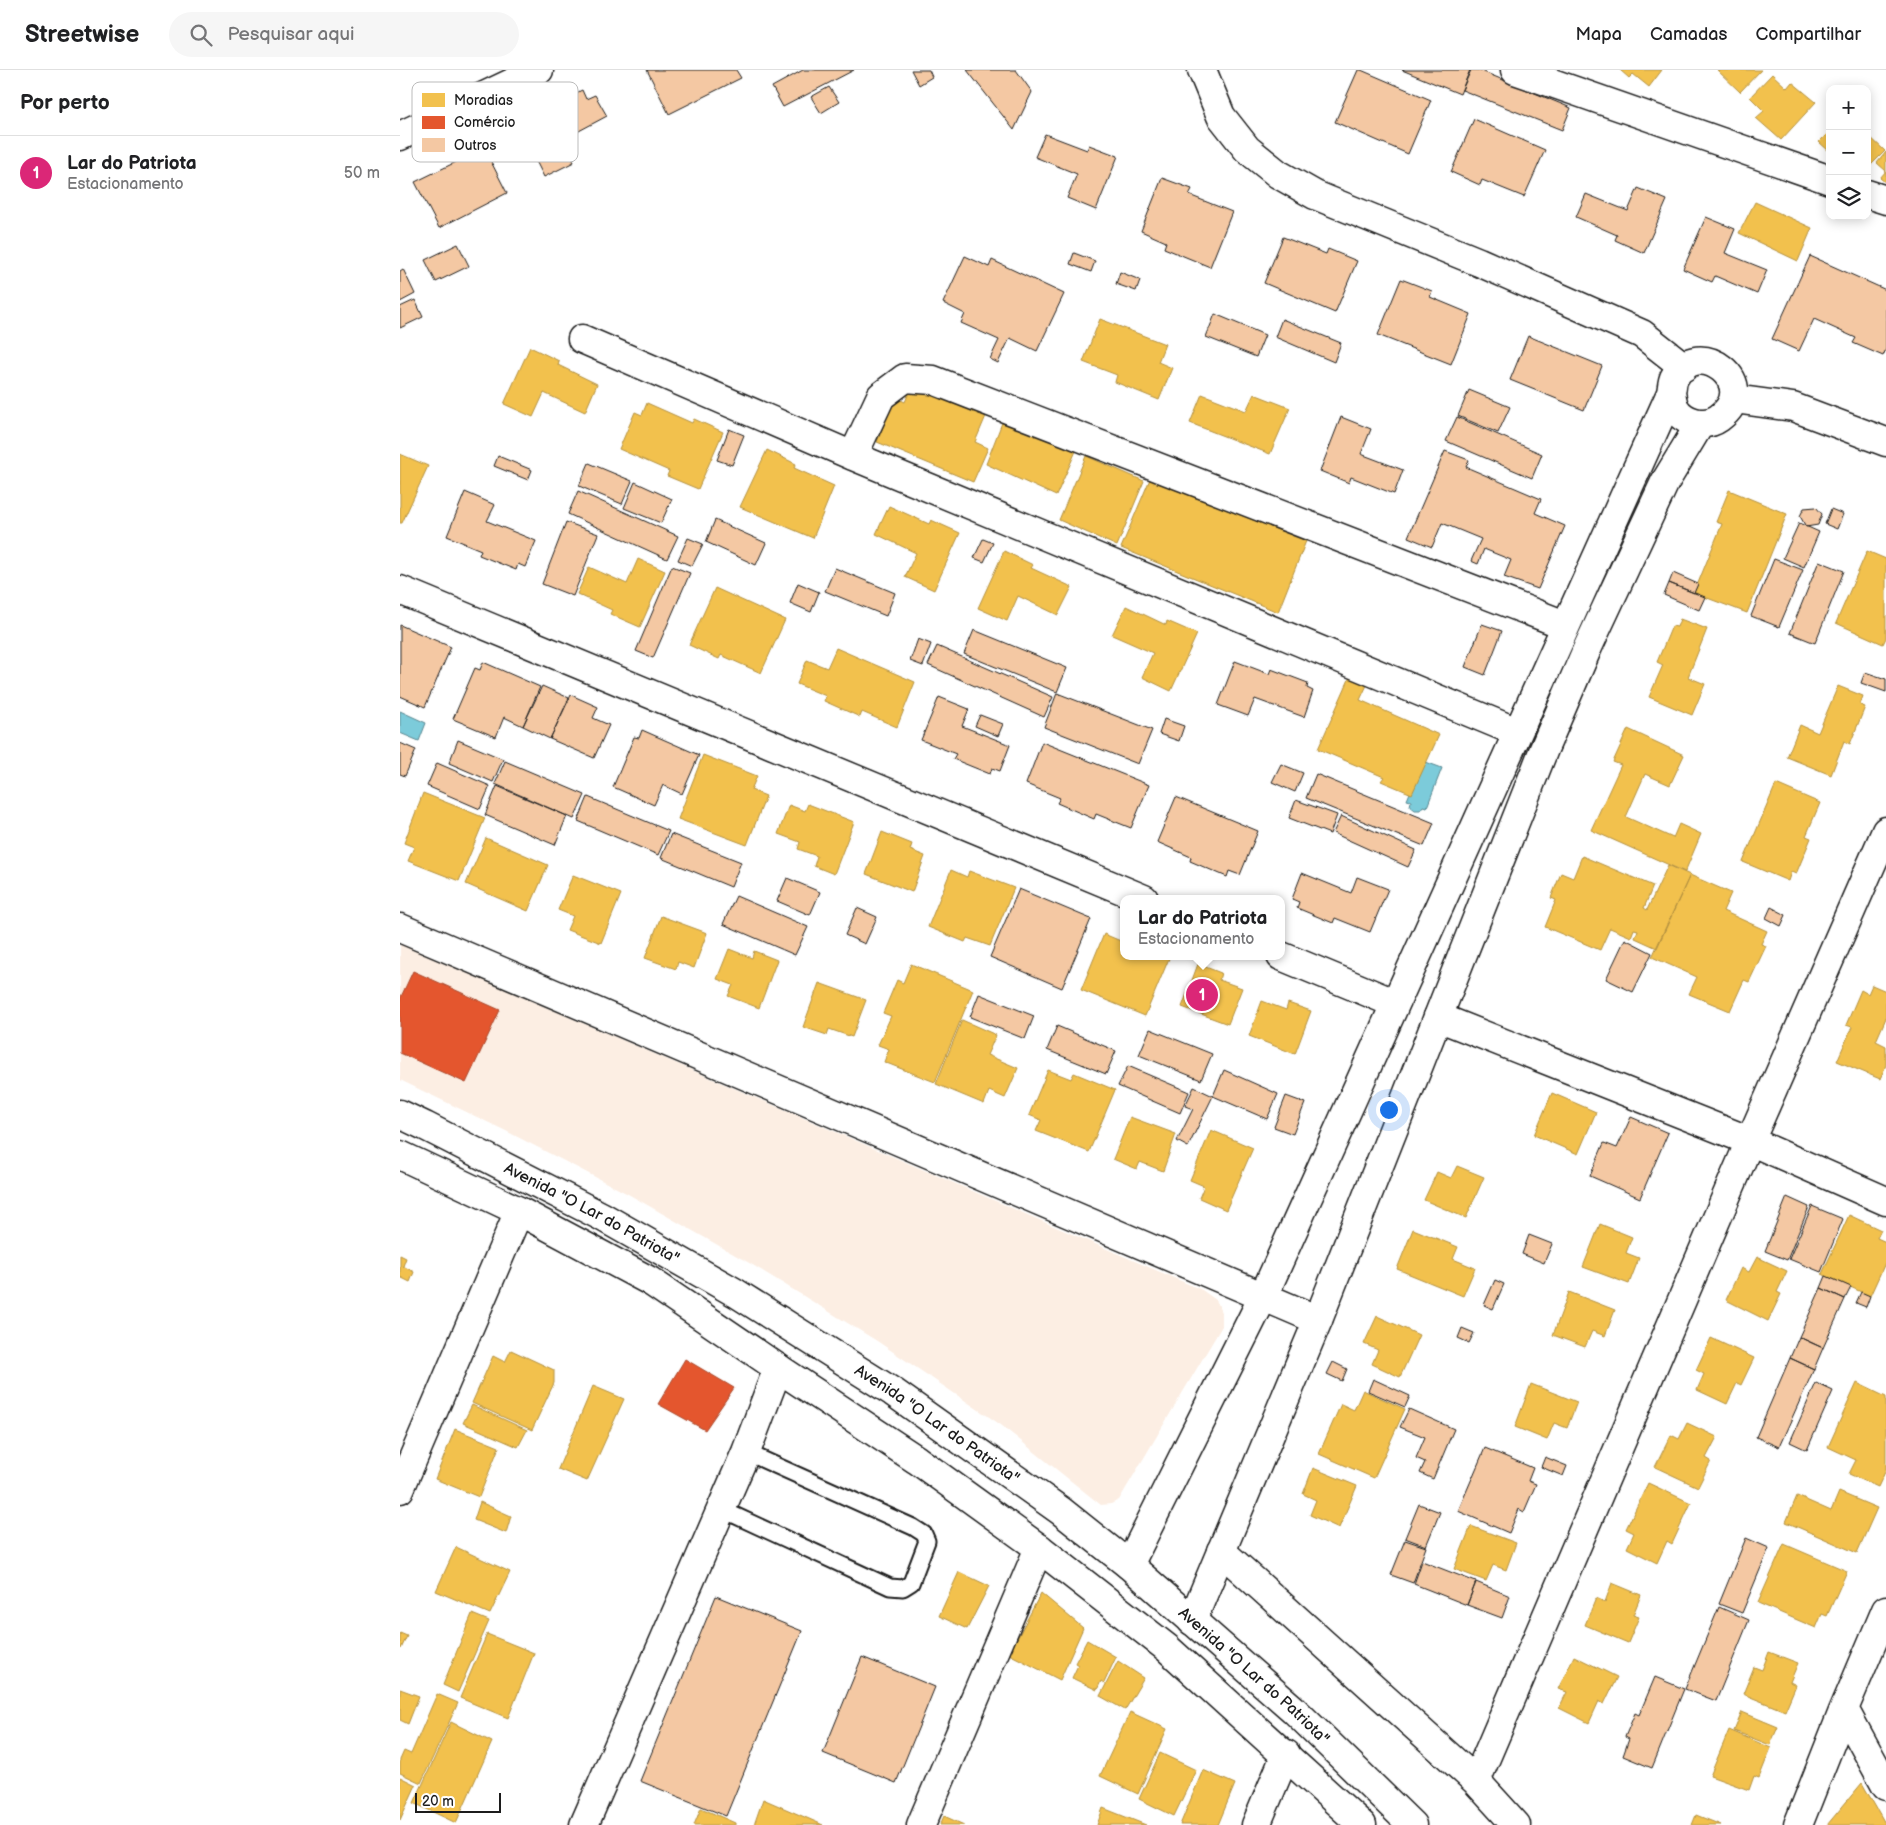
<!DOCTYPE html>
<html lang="pt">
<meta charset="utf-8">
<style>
body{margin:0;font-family:"Balsamiq Sans",sans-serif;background:#f6f6f6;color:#202124}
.controls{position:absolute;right:15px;top:15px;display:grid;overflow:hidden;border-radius:10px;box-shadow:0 2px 12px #0003}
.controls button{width:45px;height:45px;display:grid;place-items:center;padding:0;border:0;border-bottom:1px solid #e0e0e0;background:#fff;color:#202124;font:25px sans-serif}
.scale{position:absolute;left:15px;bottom:12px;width:86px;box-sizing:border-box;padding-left:5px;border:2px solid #1c1c1c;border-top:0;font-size:14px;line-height:18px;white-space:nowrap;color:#1c1c1c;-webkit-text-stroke:4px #fff;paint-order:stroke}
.you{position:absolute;left:988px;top:1039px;width:18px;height:18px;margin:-12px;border:4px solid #fff;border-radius:50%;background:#1a73e8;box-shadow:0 0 0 8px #1a73e833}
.badge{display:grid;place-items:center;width:32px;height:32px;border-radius:50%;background:#db2777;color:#fff;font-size:16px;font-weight:700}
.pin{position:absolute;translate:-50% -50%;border:2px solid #fff;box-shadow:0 1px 5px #0006}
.popup{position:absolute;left:720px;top:825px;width:165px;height:65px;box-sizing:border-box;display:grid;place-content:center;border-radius:10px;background:#fff;filter:drop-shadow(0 1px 4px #0005);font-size:16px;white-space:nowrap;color:#757577}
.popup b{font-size:19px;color:#202124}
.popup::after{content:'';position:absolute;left:50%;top:100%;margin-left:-10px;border:10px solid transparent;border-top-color:#fff}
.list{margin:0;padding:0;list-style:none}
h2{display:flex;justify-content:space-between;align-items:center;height:65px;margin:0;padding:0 20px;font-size:21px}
h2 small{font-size:16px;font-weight:400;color:#757577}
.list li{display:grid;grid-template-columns:32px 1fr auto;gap:15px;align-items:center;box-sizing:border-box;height:75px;padding:0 20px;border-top:1px solid #e0e0e0}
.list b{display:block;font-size:19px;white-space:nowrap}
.list p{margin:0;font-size:16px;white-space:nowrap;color:#757577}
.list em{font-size:16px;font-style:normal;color:#757577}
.icon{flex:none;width:28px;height:28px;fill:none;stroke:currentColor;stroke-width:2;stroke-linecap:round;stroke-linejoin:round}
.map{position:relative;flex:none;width:1486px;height:1755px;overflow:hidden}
header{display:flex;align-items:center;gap:30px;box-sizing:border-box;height:70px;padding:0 25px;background:#fff;border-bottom:1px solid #e0e0e0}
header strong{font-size:24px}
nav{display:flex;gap:28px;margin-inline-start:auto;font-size:18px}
.search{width:350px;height:45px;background:#f6f6f6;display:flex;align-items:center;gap:12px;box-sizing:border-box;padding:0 18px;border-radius:28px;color:#757577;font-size:19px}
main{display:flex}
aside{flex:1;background:#fff}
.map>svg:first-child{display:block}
.built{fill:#fceee3}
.water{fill:#7ccbda;stroke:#56858e}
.homes{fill:#f2c14e;stroke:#b2903f}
.shops{fill:#e4572e;stroke:#a84529}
.building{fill:#f4c8a3;stroke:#1c1c1c}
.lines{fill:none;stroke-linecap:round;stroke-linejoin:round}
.lane-casing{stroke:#1c1c1c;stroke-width:19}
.street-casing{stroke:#1c1c1c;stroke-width:31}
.secondary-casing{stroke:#1c1c1c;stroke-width:31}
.lane{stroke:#fff;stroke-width:15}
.street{stroke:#fff;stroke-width:28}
.secondary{stroke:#fff;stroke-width:28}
.labels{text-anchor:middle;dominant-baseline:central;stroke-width:5;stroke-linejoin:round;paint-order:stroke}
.street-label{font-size:16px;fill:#1c1c1c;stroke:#fff}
.key{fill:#fff;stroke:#bbb;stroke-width:1}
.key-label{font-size:14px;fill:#1c1c1c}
</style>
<header>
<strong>Streetwise</strong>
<div class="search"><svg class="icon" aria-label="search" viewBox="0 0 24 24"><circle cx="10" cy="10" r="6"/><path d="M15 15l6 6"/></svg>Pesquisar aqui</div>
<nav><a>Mapa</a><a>Camadas</a><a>Compartilhar</a></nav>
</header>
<main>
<aside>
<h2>Por perto<small></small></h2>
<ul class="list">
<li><span class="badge">1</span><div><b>Lar do Patriota</b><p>Estacionamento</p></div><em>50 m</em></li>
</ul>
</aside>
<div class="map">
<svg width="1486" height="1755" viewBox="0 0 1486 1755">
<rect width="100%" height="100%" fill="#fff"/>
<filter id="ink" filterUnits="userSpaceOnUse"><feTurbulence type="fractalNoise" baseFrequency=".02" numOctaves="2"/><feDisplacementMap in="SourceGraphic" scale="10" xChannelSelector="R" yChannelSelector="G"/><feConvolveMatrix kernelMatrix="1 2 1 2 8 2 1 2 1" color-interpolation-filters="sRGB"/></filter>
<g filter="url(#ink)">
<path class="built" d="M0,874L802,1220L816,1230L822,1242V1256L719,1430L711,1434L701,1435L601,1355L477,1271L351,1194L228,1124L106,1061L0,1010Z"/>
<path class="water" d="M0,641L26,653L19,671L0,663Z
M1023,691L1042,698L1027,737L1023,736L1020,740H1015L1010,736L1011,731L1007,730Z"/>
<path class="homes" d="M1220,0H1262L1249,17L1233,4L1229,8Z
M1317,0H1361L1340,22Z
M1372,4L1387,18L1392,12L1416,32L1381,70L1356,48L1364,41L1350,27Z
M1430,61V82L1419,72Z
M1467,64L1485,81L1467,99Z
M1486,82V101L1477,93Z
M1486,101V113L1480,108Z
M1355,132L1412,158L1398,191L1339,163Z
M700,249L765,274L758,292L772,298L759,330L715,312L717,305L683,292Z
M130,277L159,291L158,295L197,314L185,342L144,323L133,347L104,334Z
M512,316L586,346L575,372L588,378L573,412L477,372L495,327L505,332Z
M802,324L846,341L854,324L890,338L870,384L790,353Z
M247,333L292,353L294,349L323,362L298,419L267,406L269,401L219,379L235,342L242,345Z
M603,350L676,381L656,426L586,394Z
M367,380L396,394L394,398L434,416L413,468L340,437Z
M0,384L28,396L2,453H0Z
M686,386L744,411L717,476L659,450Z
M750,409L906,471L878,542L721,478Z
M1329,420L1387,444L1347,543L1294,523L1322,454L1316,452Z
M489,436L529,454L531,450L560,463L534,520L505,507L516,483L476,464Z
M604,481L633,495L631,498L672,517L658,545L618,526L607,551L578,538Z
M1467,481L1486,489V568L1483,574L1436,553Z
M238,489L265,501L240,557L210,544L212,540L177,524L189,497L227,514Z
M315,518L385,550L361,603L321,585L319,589L289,575Z
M726,536L766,555L767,551L797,564L771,621L742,607L753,583L712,565Z
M1280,549L1307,559L1288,607L1305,614L1292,645L1249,627L1263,595L1257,592L1272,556L1277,557Z
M436,578L515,612L497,657L462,642L460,647L424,631L426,626L397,614L407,590L427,598Z
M950,607L967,615L960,630L1039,665L1012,724L981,711L984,707L918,679Z
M1438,616L1463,626L1460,635L1465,637L1450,674L1444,671L1431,705L1387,687L1400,655L1418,663Z
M1228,659L1284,685L1270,715L1245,704L1226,747L1273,768L1279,754L1301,764L1285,802L1191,760L1221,695L1213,692Z
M303,685L357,706L351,720L366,726L347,775L278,749Z
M1376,714L1420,733L1406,766L1411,768L1396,804L1391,802L1388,811L1343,792Z
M23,723L85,748L59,811L8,791L14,777L4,773Z
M408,734L454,752L434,804L414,796L417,786L398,779L400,772L378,764L389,735L405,741Z
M482,762L512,774L510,780L525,786L512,822L466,804Z
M86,768L148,795L128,841L66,814Z
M1182,786L1253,816L1244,838L1247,840L1268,795L1290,805L1257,878L1235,868L1238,860L1234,859L1231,867L1210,858L1200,880L1145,857L1156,830L1151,828L1161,803L1173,808Z
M551,800L567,807L569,801L614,818L590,876L567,868L565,872L528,857Z
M173,805L221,824L201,873L167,860L173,846L158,840Z
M1290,805L1331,823L1323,841L1367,861L1361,874L1366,876L1349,912L1344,910L1330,941L1289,924L1297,907L1252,887Z
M261,846L307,863L294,898L278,892L276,899L245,888Z
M704,864L723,872V886H770L745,946L681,920Z
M329,879L352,888L354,881L377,890L359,938L328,926L333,915L317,909Z
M511,894L573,920L535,1012L484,992L489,979L478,975L491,946L483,943L497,910L503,913Z
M798,894L821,903L819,910L842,918L828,954L782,937Z
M419,913L466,930L452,967L429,959L427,965L403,957Z
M1472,915L1486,921V948L1476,971L1486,976V995L1480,1009L1437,991L1452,957L1446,955L1461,920L1468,924Z
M862,931L886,940L888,933L911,941L895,984L849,966Z
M562,950L596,965L587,985L618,998L605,1028L589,1021L584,1034L536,1014Z
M648,1000L671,1009L674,1003L715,1020L689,1082L636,1061L641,1050L629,1045Z
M1152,1023L1196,1042L1178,1084L1134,1065Z
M730,1047L776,1064L763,1101L740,1092L737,1099L713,1089Z
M811,1060L853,1078L826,1140L799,1128L804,1116L790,1110Z
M1057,1096L1084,1107L1066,1148L1024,1130L1037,1102L1051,1108Z
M1449,1145L1481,1160L1477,1168L1486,1172V1191L1470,1226L1422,1204Z
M1200,1154L1232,1167L1226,1183L1239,1188L1229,1214L1183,1197Z
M1013,1159L1058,1177L1053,1189L1075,1198L1063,1226L997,1199Z
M0,1185L6,1188L3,1196L14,1202L10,1212L0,1207Z
M1357,1187L1387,1201L1377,1222L1381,1224L1368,1251L1326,1230L1341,1198L1349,1202Z
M1169,1222L1215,1240L1205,1266L1192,1261L1185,1277L1153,1265Z
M977,1246L1019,1265L1000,1307L972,1294L978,1280L964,1274Z
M1311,1268L1354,1288L1341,1315L1337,1313L1327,1334L1297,1320L1304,1304L1296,1300Z
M111,1280L154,1300V1313L132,1360L72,1333L93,1286L105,1292Z
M1457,1313L1486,1327V1400L1478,1417L1449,1404L1456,1390L1428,1377Z
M1131,1314L1177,1332L1167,1358L1154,1353L1147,1370L1115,1357Z
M193,1316L224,1329L187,1411L158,1399Z
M963,1320L1005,1339L974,1408L919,1384L941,1334L954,1340Z
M72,1335L127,1360L118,1377L63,1353Z
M1287,1353L1317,1367L1306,1388L1311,1391L1298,1417L1255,1397L1271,1365L1279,1369Z
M55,1359L99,1377L79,1427L35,1409Z
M913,1398L957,1416L939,1458L910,1445L916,1430L903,1424Z
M1248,1413L1291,1433L1272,1474L1267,1471L1257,1493L1227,1478L1234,1463L1226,1459Z
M1439,1422L1477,1438L1457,1483L1386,1452L1397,1426L1431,1441Z
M80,1432L111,1446L106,1463L74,1450Z
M1071,1456L1116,1473L1106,1500L1093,1495L1086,1511L1054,1499Z
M1384,1474L1447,1501L1427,1546L1422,1544L1416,1558L1358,1533Z
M56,1477L110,1502L90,1544L36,1521Z
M559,1502L589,1516L567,1559L539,1546Z
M1212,1513L1241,1525L1233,1545L1239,1547L1228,1573L1185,1555L1196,1528L1205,1532Z
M641,1523L683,1558L660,1610L609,1584Z
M72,1544L89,1551L58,1622L43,1615Z
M0,1563L7,1566L1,1579L0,1578Z
M87,1564L134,1583L108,1648L60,1628Z
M687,1570L716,1587L704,1613L701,1611L697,1620L672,1608L678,1595L675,1593Z
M1369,1582L1398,1593L1390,1612L1396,1615L1385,1641L1343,1624L1354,1597L1362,1600Z
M1174,1586L1217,1607L1204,1634L1199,1631L1189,1653L1159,1638L1167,1622L1158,1619Z
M718,1591L744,1608L725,1640L700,1626Z
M0,1619L19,1626L8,1654L0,1650Z
M37,1624L58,1633L21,1713L0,1703V1690L4,1681L11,1684Z
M730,1642L767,1659L738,1724L700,1706Z
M1342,1642L1378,1657L1370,1675L1334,1661Z
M51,1652L92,1672L56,1753L14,1733Z
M1329,1660L1371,1678L1359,1708L1354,1706L1349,1720L1310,1706Z
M760,1683L796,1700L774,1746L739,1729Z
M803,1700L835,1714L818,1755H780Z
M0,1707L16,1715L0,1750Z
M1462,1713L1486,1755H1427Z
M363,1729L423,1755H354Z
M301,1738L335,1753V1755H294Z
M703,1738L746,1755H697Z
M1296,1745L1321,1755H1292Z
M544,1746L564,1755H540Z"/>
<path class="shops" d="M13,901L100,940L66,1013L0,983V929Z
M285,1289L334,1318L305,1360L258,1334Z"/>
<path class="building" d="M247,0H336L341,8L269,44Z
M403,0H454L383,37L372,17Z
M511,0H529L532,7L519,15Z
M567,0H616L632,22L614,60Z
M958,0H961L1031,30L1008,84L935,52Z
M1002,0H1070L1060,24Z
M1071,0H1079L1171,38L1162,60L1062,20Z
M429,17L439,32L421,43L411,27Z
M182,20L186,29L195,25L207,46L162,70L174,92L144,107L120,59L153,42L150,36Z
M1074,49L1145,80L1124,127L1082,110L1080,115L1051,102Z
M645,64L687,80L689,75L718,86L696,140L667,128L677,104L635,87Z
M81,72L107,123L39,158L15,112L56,92L53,86Z
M762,108L792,119L789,125L832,142L810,197L764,178L766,172L741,161Z
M1238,118L1267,130L1244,183L1215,170L1217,165L1176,147L1186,124L1228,141Z
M1306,147L1335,159L1325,183L1367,200L1357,224L1315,206L1312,212L1283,199Z
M883,167L926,184L928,179L957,191L935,243L864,213Z
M58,174L69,196L36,212L25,190Z
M674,183L695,191L691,202L670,194Z
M565,186L589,197L592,190L664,224L637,281L610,268L598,293L590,289L599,270L561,253L565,244L543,233Z
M1410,186L1486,220V279L1483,286L1453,273L1456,268L1414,249L1399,281L1372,269Z
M3,199L15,224L0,232V201Z
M720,202L740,210L736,221L716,214Z
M1001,209L1032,221L1030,227L1071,244L1051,294L978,265Z
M15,230L23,247L0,258V237Z
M815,244L865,265L856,287L806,267Z
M882,249L941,273L934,292L875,267Z
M1128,266L1202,296L1184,340L1110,310Z
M1069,320L1110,337L1098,363L1058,346Z
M941,347L971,359L961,384L1003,400L994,424L951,407L949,413L920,401Z
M1057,347L1142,384L1132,408L1046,371Z
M329,359L344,365L332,395L317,390Z
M1045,381L1069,390L1066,397L1141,429L1135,443L1165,456L1138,519L1104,507L1111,490L1084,479L1078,494L1071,491L1081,469L1042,453L1032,477L1008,467Z
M98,386L132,400L128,410L94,396Z
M189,393L232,411L222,434L179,416Z
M235,412L272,429L261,453L224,438Z
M178,421L278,466L267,489L168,444Z
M65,422L95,435L87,451L136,471L125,497L118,494L116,500L79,485L81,480L47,466Z
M1416,437L1422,444L1418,455L1406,457L1400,446L1404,438Z
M1431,439L1443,444L1437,459L1425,454Z
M315,450L366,473L356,495L306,472Z
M166,452L198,464L173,526L142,514Z
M1399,453L1419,462L1404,497L1383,488Z
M288,468L303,474L292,496L278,490Z
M583,469L593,473L584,492L574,488Z
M1374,489L1403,500L1379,557L1351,546Z
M1419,491L1444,501L1415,573L1390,563Z
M272,496L290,503L253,588L236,581Z
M435,498L495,523L486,546L425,521Z
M1273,503L1298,514L1294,523L1269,513Z
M398,513L419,522L411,542L390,533Z
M1269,513L1305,527L1299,540L1264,525Z
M1082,554L1102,561L1085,605L1065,597Z
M0,555L51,577L25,637L0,626Z
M574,560L667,598L657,622L564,584Z
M518,569L531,574L523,596L510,591Z
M537,576L653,627L644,647L528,595Z
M835,591L869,604L871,599L908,613L907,618L913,621L904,647L855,629L848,646L818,635Z
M83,592L140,617L123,656L104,647L96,667L53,649L75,598L80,600Z
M1465,602L1486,609V622L1461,613Z
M142,616L169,628L150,669L123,656Z
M657,623L752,660L738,694L644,657Z
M171,625L198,637L193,648L209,655L194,688L150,669Z
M539,627L569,639L562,656L610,675L600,701L592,698L590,704L553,689L556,684L521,670Z
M580,645L603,654L598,666L575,656Z
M764,649L784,656L779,671L759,664Z
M242,660L299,685L282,724L263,715L254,735L213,717L234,667L239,668Z
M58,670L103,689L93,712L49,693Z
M642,672L749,715L731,758L696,744L694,749L657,733L660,728L626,714Z
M0,673L16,680L5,706L0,704Z
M105,691L185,725L174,749L95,714Z
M37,693L90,716L80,739L27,716Z
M881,694L903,703L895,722L872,712Z
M916,704L1034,753L1024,776L906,728Z
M97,716L167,746L155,775L85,745Z
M188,727L269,761L258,785L178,751Z
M776,727L858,761L840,805L829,801L827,807L790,791L791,787L757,772Z
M896,730L937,745L930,764L889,748Z
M941,746L1016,780L1008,797L933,763Z
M271,764L341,792L331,817L261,788Z
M902,803L951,823L957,807L988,819L970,862L935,848L933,853L897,838L899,832L892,829Z
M387,808L420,822L410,845L377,831Z
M619,819L691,849L662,918L590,887Z
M336,826L408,857L395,885L323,854Z
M1371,837L1386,845L1381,856L1366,848Z
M457,838L477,847L465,874L445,865Z
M1225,869L1252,883L1233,922L1206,909Z
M579,924L634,946L625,969L570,947Z
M657,956L716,981L706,1004L647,980Z
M750,959L812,984L801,1010L739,985Z
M728,996L789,1022L780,1043L718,1016Z
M824,1000L878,1024L867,1049L813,1026Z
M794,1017L813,1026L788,1077L777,1071L793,1039L785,1036Z
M886,1026L905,1033L893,1064L874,1057Z
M1231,1047L1268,1063L1240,1128L1190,1106L1204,1073L1217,1078Z
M1387,1127L1409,1137L1387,1190L1365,1181Z
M1412,1136L1443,1149L1421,1202L1389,1189Z
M1129,1165L1152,1174L1144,1193L1122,1184Z
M1426,1206L1451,1217L1445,1229L1421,1218Z
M1095,1210L1104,1214L1093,1239L1084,1235Z
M1421,1218L1445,1229L1423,1278L1399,1267Z
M1461,1222L1470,1226L1466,1237L1456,1233Z
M1062,1258L1074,1263L1069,1273L1058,1268Z
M1399,1267L1423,1278L1414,1299L1390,1288Z
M1390,1288L1414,1299L1379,1377L1356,1367Z
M933,1292L947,1299L942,1311L927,1304Z
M973,1309L1010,1326L1005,1337L968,1321Z
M1416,1313L1433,1321L1407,1380L1390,1372Z
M1009,1339L1054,1359L1033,1409L1020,1403L1025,1392L1016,1388L1025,1367L1000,1357Z
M1085,1378L1133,1398L1128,1411L1136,1414L1124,1442L1119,1439L1109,1463L1058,1441Z
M1145,1387L1167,1396L1163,1406L1141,1397Z
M1019,1434L1040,1442L1026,1476L1005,1468Z
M1346,1468L1369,1478L1342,1543L1319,1534Z
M1005,1470L1026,1477L1013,1513L991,1505Z
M1022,1491L1076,1512L1067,1535L1014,1514Z
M1076,1512L1110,1526L1102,1548L1067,1535Z
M316,1526L402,1561L326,1746L240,1711Z
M1319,1537L1349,1550L1316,1631L1285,1619Z
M462,1587L535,1617L496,1713L423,1683Z
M1255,1607L1284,1619L1252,1698L1223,1686L1229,1669L1225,1667L1235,1643L1239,1645Z"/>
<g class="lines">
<g class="lane-casing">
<path id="lane" d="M321,1439L490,1517L503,1518L511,1513L527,1471L524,1464L513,1457L346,1382"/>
</g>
<g class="street-casing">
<path id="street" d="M802,0L821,46L847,79L878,104L915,125L1079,192L1242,264L1284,297
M1115,0L1430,110
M0,66L139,0
M1467,124L1486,130
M182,269L453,386L1117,662
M453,386L481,326L505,308L533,310L1165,555
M0,520L744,829
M0,858L918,1250
M881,886L994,933
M1038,947L1350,1071L1486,1131
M0,1419L119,1141
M821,1481L1076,1711L1116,1755
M1444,1639L1486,1716
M1076,1711L1350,1071L1486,761
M184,1755L346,1382L378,1298
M521,1755L639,1478
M856,1755L886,1684
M1398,1755L1444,1639L1486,1540"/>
</g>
<g class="secondary-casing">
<g id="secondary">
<path d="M1334,329L1393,337L1486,372"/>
<path id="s1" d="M0,1044L25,1056L201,1146L336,1223L493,1322L661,1441L729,1495L893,1639L1012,1755"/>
<path d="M0,1085L119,1141L250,1211L378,1298L517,1390L639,1478L767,1578L962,1755"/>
<path d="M729,1495L863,1227L1271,323C1272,318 1272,312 1274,308C1297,263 1364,315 1319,348C1305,358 1283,352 1275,338C1273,334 1272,328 1271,323"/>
<path d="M792,1551L918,1250L1144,679L1188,577L1265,412L1300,354"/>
</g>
</g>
<use href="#lane" class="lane"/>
<use href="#street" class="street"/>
<use href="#secondary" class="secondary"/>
</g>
</g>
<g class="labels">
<g class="street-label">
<text stroke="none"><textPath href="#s1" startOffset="216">Avenida "O Lar do Patriota"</textPath></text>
<text stroke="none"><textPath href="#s1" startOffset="621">Avenida "O Lar do Patriota"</textPath></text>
<text stroke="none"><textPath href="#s1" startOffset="1026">Avenida "O Lar do Patriota"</textPath></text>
</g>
</g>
<rect x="12" y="12" width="166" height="80" rx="8" class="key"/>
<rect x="22" y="23" width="23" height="14" fill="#f2c14e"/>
<rect x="22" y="46" width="23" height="13" fill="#e4572e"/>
<rect x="22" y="68" width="23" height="14" fill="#f4c8a3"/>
<g class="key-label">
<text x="54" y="35">Moradias</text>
<text x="54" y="57">Comércio</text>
<text x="54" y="80">Outros</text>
</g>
</svg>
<div class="controls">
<button>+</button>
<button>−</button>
<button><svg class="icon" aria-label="layers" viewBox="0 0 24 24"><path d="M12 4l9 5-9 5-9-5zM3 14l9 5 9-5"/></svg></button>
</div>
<div class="scale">20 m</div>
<div class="you"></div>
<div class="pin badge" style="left:802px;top:925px">1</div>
<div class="popup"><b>Lar do Patriota</b>Estacionamento</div>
</div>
</main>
